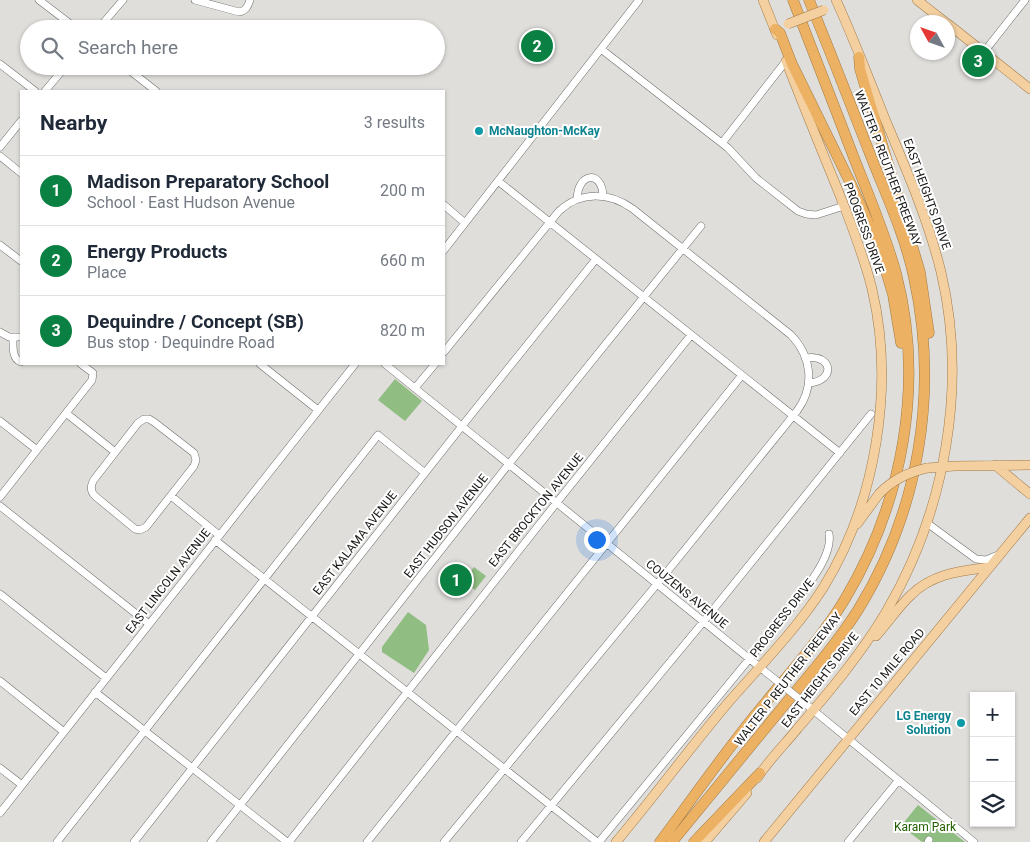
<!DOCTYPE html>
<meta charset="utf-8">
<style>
body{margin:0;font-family:Roboto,sans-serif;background:#f2f2f3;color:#1f2937}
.controls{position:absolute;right:15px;bottom:15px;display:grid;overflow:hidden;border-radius:0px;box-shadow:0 1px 4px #0004}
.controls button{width:45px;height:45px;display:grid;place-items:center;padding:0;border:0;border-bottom:1px solid #e0e1e3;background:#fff;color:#1f2937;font:25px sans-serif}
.compass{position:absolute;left:910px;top:15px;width:45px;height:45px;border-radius:50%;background:#fff;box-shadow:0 1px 4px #0004;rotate:310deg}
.you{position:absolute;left:596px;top:539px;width:18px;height:18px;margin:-12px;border:4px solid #fff;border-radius:50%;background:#1a73e8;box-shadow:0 0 0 8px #1a73e833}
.badge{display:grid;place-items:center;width:32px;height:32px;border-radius:50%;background:#0b8043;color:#fff;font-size:16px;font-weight:700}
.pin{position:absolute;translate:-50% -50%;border:2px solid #fff;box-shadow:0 1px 5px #0006}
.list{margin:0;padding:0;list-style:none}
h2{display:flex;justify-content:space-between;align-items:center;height:65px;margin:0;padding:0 20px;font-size:21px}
h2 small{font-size:16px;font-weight:400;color:#747a83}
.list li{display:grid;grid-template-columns:32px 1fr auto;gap:15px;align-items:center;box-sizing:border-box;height:70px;padding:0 20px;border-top:1px solid #e0e1e3}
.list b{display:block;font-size:19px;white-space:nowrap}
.list p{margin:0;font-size:16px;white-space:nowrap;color:#747a83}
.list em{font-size:16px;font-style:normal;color:#747a83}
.icon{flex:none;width:28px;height:28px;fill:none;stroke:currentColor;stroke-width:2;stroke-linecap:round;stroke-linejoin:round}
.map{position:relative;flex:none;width:1030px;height:842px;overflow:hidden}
.search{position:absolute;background:#fff;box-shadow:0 1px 4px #0004;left:20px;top:20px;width:425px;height:55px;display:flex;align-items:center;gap:12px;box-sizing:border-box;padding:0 18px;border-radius:28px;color:#747a83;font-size:19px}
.panel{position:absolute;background:#fff;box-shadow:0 1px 4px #0004;left:20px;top:90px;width:425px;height:275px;border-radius:0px}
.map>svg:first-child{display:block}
.green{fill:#90bd82}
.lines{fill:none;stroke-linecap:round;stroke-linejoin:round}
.minor-casing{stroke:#6d6d6a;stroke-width:8}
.major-casing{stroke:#a17b47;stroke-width:10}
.highway-casing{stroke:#a17b47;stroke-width:11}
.minor{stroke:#fff;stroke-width:7}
.major{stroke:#f4d0a1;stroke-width:9}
.highway{stroke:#ecb162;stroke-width:10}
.minor-bridge-casing{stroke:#6d6d6a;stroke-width:8;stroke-linecap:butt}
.major-bridge-casing{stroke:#a17b47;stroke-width:10;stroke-linecap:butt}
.minor-bridge{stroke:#fff;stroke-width:7}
.major-bridge{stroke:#f4d0a1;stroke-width:9}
.culture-dot{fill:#0f9aa8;stroke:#fff;stroke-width:2}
.labels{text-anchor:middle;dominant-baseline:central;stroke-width:4;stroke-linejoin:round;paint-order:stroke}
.culture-label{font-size:12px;font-weight:bold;fill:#0d838f;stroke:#fff;text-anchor:start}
.street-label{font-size:12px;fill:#171716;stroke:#fff}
.park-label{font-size:12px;fill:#236000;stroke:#fff}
</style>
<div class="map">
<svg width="1030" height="842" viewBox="0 0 1030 842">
<rect width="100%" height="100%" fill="#dfdedb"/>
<path class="green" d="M395,379L422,401L405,421L378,400Z
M474,567L486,576L475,590L463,581Z
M408,612L426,625L429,650L414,673L382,652V647Z
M918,805L965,842H922L901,826Z"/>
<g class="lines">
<g class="minor-casing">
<path id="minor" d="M39,0L77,29
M195,0L239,12C246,11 248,6 250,0
M98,29L123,0
M601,49L728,148L756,178L798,211L806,214L816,215L844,206
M984,52L1025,0
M0,64L35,91
M124,66L156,91
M45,91L66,66
M722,143L786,61
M0,147L21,121
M0,156L21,173
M498,181L840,453
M577,199C578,172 602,170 603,196
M444,205L465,223
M0,245L21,261
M444,250L639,0
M0,332L9,337H21
M13,338C13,347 12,359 21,362
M444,352L559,211C581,191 609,192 633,209L791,335C812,357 815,387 797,411L662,578L444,842
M806,358C833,354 836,381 809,383
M260,364L318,410
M385,364L767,673
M415,388L435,364
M66,413L115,452
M144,419H149L154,422L194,453L196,460L194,466L146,527L140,530L135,529L95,496C89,490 91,483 96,477L138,423Z
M0,421L37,450
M171,496L219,535
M0,497L92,380L93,373L81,364
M0,506L149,624
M927,523L976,559L986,560L998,555
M215,540L597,842
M0,594L106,678
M0,681L64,732
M95,692L287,842
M802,701L974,842
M0,768L22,785
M0,813L355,364
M57,842L378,435L425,473
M134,842L462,426L596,259
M211,842L508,465L701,226
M289,842L550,511L691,335
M367,842L742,375
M521,842L704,621L871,414
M599,842L796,602C808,585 833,555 829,534
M848,842L898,781
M928,842L929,840"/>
</g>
<g class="major-casing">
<path id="major" d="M763,0L777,35
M917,0L945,22
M948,24L1030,89
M995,465L1030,494
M927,468L955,466L1030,465
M857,524L879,494
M876,636C888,623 898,607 911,595C933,573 961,571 990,567
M757,778C769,760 785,744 798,728C830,691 861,654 886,612C945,512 968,386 941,272C928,219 906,169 885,119C869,79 854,39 836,0
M616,842C654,797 689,749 727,704C760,666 796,630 823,588C876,503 895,386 872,289C864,256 851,224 839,193C821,149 803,105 786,61
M705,842L747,793
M764,842L1030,518"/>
</g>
<g class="highway-casing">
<path id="highway" d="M775,29L780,33L792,64L852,186L878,244L893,295L901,343
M859,57L860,69L920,272L929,333
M660,842C692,799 723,755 756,714C786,677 821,639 845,599C903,502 925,383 896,273C885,233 869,196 854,158C834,105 813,52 793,0
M672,842C710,796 748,749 786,703C811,673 837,643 858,610C919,511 939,392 914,278C905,235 886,195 870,154C850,103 830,51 809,0
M694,842L760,773"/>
</g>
<use href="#minor" class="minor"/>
<use href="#major" class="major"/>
<use href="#highway" class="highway"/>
<g class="minor-bridge-casing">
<path id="minor-bridge" d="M767,673L802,701"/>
</g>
<g class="major-bridge-casing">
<path id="major-bridge" d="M788,24L824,10
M879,494C892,480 909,472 927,468"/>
</g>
<use href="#minor-bridge" class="minor-bridge"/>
<use href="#major-bridge" class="major-bridge"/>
</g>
<g class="culture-dot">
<circle cx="479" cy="131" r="5"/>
<circle cx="961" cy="723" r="5"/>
</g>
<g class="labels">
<g class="culture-label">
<text x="489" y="131">McNaughton-McKay</text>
<text x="951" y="716" text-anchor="end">LG Energy<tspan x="951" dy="14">Solution</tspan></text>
</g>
<g class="street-label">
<text transform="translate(888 168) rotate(69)">WALTER P REUTHER FREEWAY</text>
<text transform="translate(927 194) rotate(70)">EAST HEIGHTS DRIVE</text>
<text transform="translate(864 228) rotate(70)">PROGRESS DRIVE</text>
<text transform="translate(536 510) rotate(-51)">EAST BROCKTON AVENUE</text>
<text transform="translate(446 526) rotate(-52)">EAST HUDSON AVENUE</text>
<text transform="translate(355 543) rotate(-52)">EAST KALAMA AVENUE</text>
<text transform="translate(168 581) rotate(-52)">EAST LINCOLN AVENUE</text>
<text transform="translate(687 594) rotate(39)">COUZENS AVENUE</text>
<text transform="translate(782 618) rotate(-52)">PROGRESS DRIVE</text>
<text transform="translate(887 672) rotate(-50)">EAST 10 MILE ROAD</text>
<text transform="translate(788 679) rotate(-52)">WALTER P REUTHER FREEWAY</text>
<text transform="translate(820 680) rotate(-52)">EAST HEIGHTS DRIVE</text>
</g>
<g class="park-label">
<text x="925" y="827">Karam Park</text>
</g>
</g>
</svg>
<div class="controls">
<button>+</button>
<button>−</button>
<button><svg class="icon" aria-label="layers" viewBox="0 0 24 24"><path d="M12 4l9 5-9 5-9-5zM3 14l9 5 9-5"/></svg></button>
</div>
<svg class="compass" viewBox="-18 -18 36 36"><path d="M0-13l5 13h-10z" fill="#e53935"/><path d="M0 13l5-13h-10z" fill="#747a83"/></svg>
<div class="you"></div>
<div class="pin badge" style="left:456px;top:580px">1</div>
<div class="pin badge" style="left:537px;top:46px">2</div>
<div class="pin badge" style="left:978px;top:61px">3</div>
<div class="search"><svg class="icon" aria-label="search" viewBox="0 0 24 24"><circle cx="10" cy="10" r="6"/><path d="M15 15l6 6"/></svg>Search here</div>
<section class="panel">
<h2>Nearby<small>3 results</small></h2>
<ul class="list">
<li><span class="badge">1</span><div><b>Madison Preparatory School</b><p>School · East Hudson Avenue</p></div><em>200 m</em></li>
<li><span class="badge">2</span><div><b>Energy Products</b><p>Place</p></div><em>660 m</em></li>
<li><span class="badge">3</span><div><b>Dequindre / Concept (SB)</b><p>Bus stop · Dequindre Road</p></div><em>820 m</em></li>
</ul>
</section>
</div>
